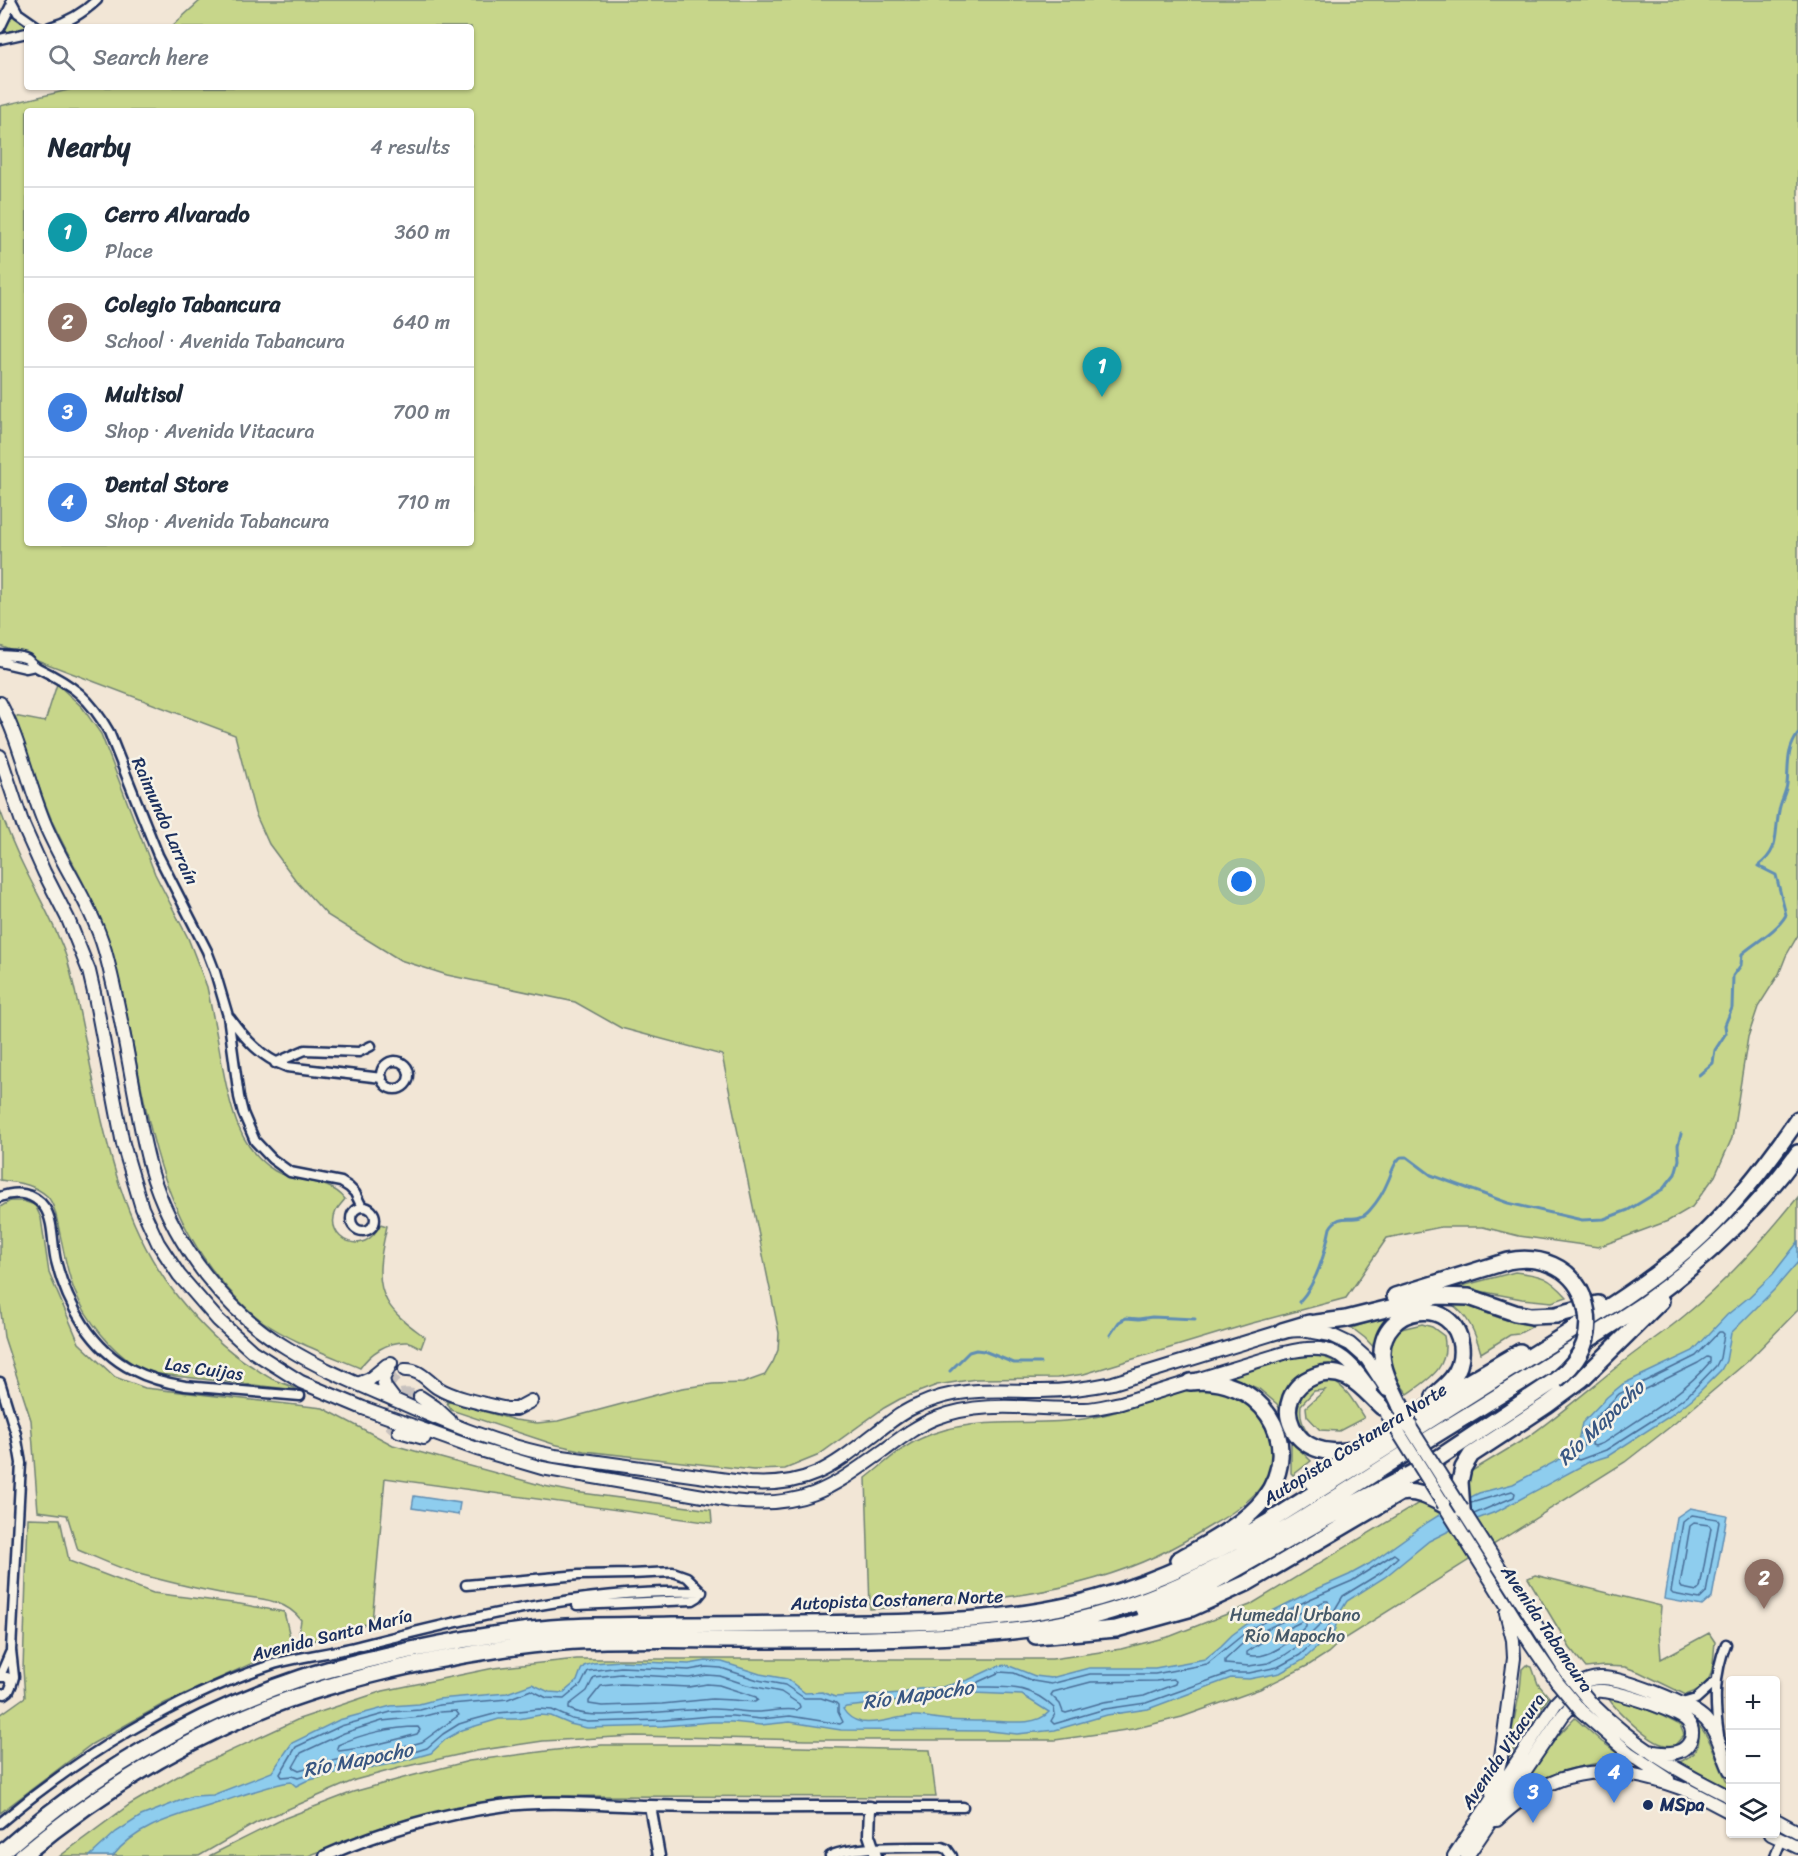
<!DOCTYPE html>
<meta charset="utf-8">
<style>
body{margin:0;font-family:Sriracha,sans-serif;background:#f2f2f3;color:#1f2937}
.controls{position:absolute;right:18px;bottom:18px;display:grid;overflow:hidden;border-radius:6px;box-shadow:0 2px 4px #0004}
.controls button{width:54px;height:54px;display:grid;place-items:center;padding:0;border:0;border-bottom:2px solid #e0e1e3;background:#fff;color:#1f2937;font:30px sans-serif}
.you{position:absolute;left:1242px;top:882px;width:21px;height:21px;margin:-15px;border:4px solid #fff;border-radius:50%;background:#1a73e8;box-shadow:0 0 0 9px #1a73e833}
.badge{display:grid;place-items:center;width:39px;height:39px;border-radius:50%;background:#0b8043;color:#fff;font-size:20px;font-weight:700}
.pin{position:absolute;translate:-50% -50px;filter:drop-shadow(0 2px 3px #0008)}
.pin::after{content:'';position:absolute;top:32px;width:21px;height:18px;background:inherit;clip-path:polygon(0 0,100% 0,50% 100%)}
.list{margin:0;padding:0;list-style:none}
h2{display:flex;justify-content:space-between;align-items:center;height:78px;margin:0;padding:0 24px;font-size:26px}
h2 small{font-size:20px;font-weight:400;color:#747a83}
.list li{display:grid;grid-template-columns:39px 1fr auto;gap:18px;align-items:center;box-sizing:border-box;height:90px;padding:0 24px;border-top:2px solid #e0e1e3}
.list b{display:block;font-size:22px;white-space:nowrap}
.list p{margin:0;font-size:20px;white-space:nowrap;color:#747a83}
.list em{font-size:20px;font-style:normal;color:#747a83}
.icon{flex:none;width:33px;height:33px;fill:none;stroke:currentColor;stroke-width:2;stroke-linecap:round;stroke-linejoin:round}
.map{position:relative;flex:none;width:1798px;height:1856px;overflow:hidden}
.search{position:absolute;background:#fff;box-shadow:0 2px 4px #0004;left:24px;top:24px;width:450px;height:66px;display:flex;align-items:center;gap:15px;box-sizing:border-box;padding:0 21px;border-radius:6px;color:#747a83;font-size:22px}
.panel{position:absolute;background:#fff;box-shadow:0 2px 4px #0004;left:24px;top:108px;width:450px;height:438px;border-radius:6px}
.map>svg:first-child{display:block}
.green{fill:#c7d68a;stroke:#718274;stroke-width:1.5;fill-rule:evenodd}
.water{fill:#8ecdee;stroke:#608eb4;stroke-width:1.5;fill-rule:evenodd}
.lines{fill:none;stroke-linecap:round;stroke-linejoin:round}
.shore{stroke:#496e98;stroke-width:1.5}
.stream{stroke:#608eb4;stroke-width:3}
.primary-tunnel{stroke:#c7c1be;stroke-width:12;stroke-dasharray:12 6;stroke-linecap:butt}
.minor-casing{stroke:#1b2f5e;stroke-width:13}
.tertiary-casing{stroke:#1b2f5e;stroke-width:15}
.primary-casing{stroke:#1b2f5e;stroke-width:16}
.motorway-casing{stroke:#1b2f5e;stroke-width:20}
.minor{stroke:#f7f3e8;stroke-width:8}
.tertiary{stroke:#f7f3e8;stroke-width:10}
.primary{stroke:#f7f3e8;stroke-width:12}
.motorway{stroke:#f7f3e8;stroke-width:15}
.primary-bridge-casing{stroke:#1b2f5e;stroke-width:16;stroke-linecap:butt}
.motorway-bridge-casing{stroke:#1b2f5e;stroke-width:20;stroke-linecap:butt}
.primary-bridge{stroke:#f7f3e8;stroke-width:12}
.motorway-bridge{stroke:#f7f3e8;stroke-width:15}
.poi-dot{fill:#1b2f5e;stroke:#f7f3e8;stroke-width:2}
.labels{text-anchor:middle;dominant-baseline:central;stroke-width:5;stroke-linejoin:round;paint-order:stroke}
.street-label{font-size:18px;fill:#1b2f5e;stroke:#f7f3e8}
.park-label{font-size:18px;fill:#465969;stroke:#f7f3e8}
.poi-label{font-size:18px;font-weight:bold;fill:#1b2f5e;stroke:#f7f3e8;text-anchor:start}
.water-label{font-size:20px;font-style:italic;fill:#385682;stroke:#f7f3e8}
</style>
<div class="map">
<svg width="1798" height="1856" viewBox="0 0 1798 1856">
<rect width="100%" height="100%" fill="#f2e6d6"/>
<filter id="ink" filterUnits="userSpaceOnUse"><feTurbulence type="fractalNoise" baseFrequency=".0167" numOctaves="2"/><feDisplacementMap in="SourceGraphic" scale="12" xChannelSelector="R" yChannelSelector="G"/><feConvolveMatrix kernelMatrix="1 2 1 2 8 2 1 2 1" color-interpolation-filters="sRGB"/></filter>
<g filter="url(#ink)">
<path class="green" d="M201,0H1798V935L1786,956L1779,974L1758,1007L1748,1037L1732,1138L1715,1176L1692,1207L1668,1221L1598,1247L1519,1236L1483,1227H1441L1387,1238L1346,1298L1249,1324L1084,1374L1057,1378L976,1379L937,1385L900,1399L884,1408L817,1456L785,1469L753,1470L584,1451L553,1444L451,1410L446,1401L515,1420L537,1423L558,1421L682,1388L713,1384L743,1383L765,1375L773,1362L778,1350L779,1333L722,1055L621,1028L575,1002L447,975L400,960L327,915L297,882L269,844L255,813L235,735L0,646V106L81,87H471V27H171ZM27,111H471V543H27Z
M12,12L22,23L28,27L0,34Z
M57,684L82,707L101,734L155,874L188,938L207,987C212,1011 217,1035 221,1059C229,1100 236,1148 275,1171C297,1184 329,1178 345,1199C342,1203 338,1207 336,1211C323,1238 365,1260 380,1224L387,1226C382,1249 374,1279 387,1301C395,1316 412,1327 425,1337L421,1348C417,1346 412,1342 407,1342C388,1341 370,1353 360,1368C327,1354 292,1342 262,1321C250,1312 239,1301 229,1290C141,1194 146,1064 110,947C97,903 72,864 53,823C38,788 27,751 14,716L45,722Z
M0,810C7,829 14,847 23,865C38,896 56,926 67,959C74,983 79,1009 84,1034C103,1126 117,1220 177,1296C199,1323 223,1349 253,1367C259,1371 266,1376 272,1379C280,1383 290,1384 297,1390L158,1374C151,1371 143,1370 136,1366C111,1350 87,1320 75,1292C68,1276 65,1257 61,1239C58,1227 56,1205 47,1196C32,1183 18,1183 0,1180Z
M1798,1197V1310L1748,1361L1675,1423L1625,1462L1342,1640L1328,1653L1309,1665L1260,1689L1182,1717L1133,1729L1055,1740H807L635,1736L543,1741L476,1751L403,1767L355,1780L256,1823L199,1856H60L129,1805L185,1772L299,1719L383,1691L494,1668L577,1659H1052L1121,1649L1171,1636L1250,1605L1528,1437C1559,1415 1588,1390 1618,1366C1639,1348 1663,1334 1684,1316C1727,1281 1763,1240 1798,1197Z
M10,1201H23L35,1205L41,1218L49,1273L79,1343L115,1377L145,1388L323,1408L393,1445L544,1486L574,1492L711,1510L712,1523L385,1478L372,1622L302,1644L299,1633L301,1620C283,1595 248,1599 220,1593C193,1588 165,1581 139,1574C118,1568 98,1558 78,1550L67,1515L38,1511L31,1420L4,1337L0,1304V1207Z
M1515,1272C1542,1275 1549,1277 1567,1297L1552,1302L1522,1299L1458,1287Z
M1458,1302C1486,1312 1505,1323 1535,1325L1518,1334L1510,1335L1481,1353C1475,1332 1469,1316 1450,1303Z
M1383,1317H1386L1382,1325L1377,1351L1365,1338L1352,1328Z
M1422,1324L1432,1327L1444,1336C1450,1367 1431,1378 1408,1394C1398,1382 1387,1364 1389,1348C1390,1342 1394,1335 1397,1330Z
M1314,1355C1329,1358 1338,1362 1349,1373L1322,1368L1283,1414L1277,1404L1259,1389L1228,1376C1256,1367 1284,1358 1314,1355Z
M1330,1380C1347,1387 1354,1403 1364,1418L1339,1431L1320,1430L1307,1416L1306,1407L1325,1390L1314,1391L1301,1405C1299,1423 1306,1431 1317,1444C1312,1439 1303,1434 1299,1428C1285,1405 1308,1382 1330,1380Z
M1219,1388C1244,1394 1267,1412 1272,1438C1281,1481 1244,1507 1212,1525C1194,1536 1175,1547 1156,1556C1066,1598 967,1602 870,1609L866,1478C884,1464 901,1447 922,1438C976,1413 1037,1429 1094,1417C1128,1411 1158,1395 1192,1389C1201,1388 1210,1388 1219,1388Z
M1292,1442L1311,1461L1293,1475L1291,1473V1443Z
M28,1518L60,1519L69,1561L153,1593L240,1604L284,1612L292,1645L165,1703L92,1744L0,1813V1715L25,1697L23,1669Z
M1535,1575L1661,1606L1659,1631L1661,1659L1709,1633L1715,1642C1712,1669 1716,1685 1686,1695L1639,1672L1625,1667L1604,1666L1586,1668L1570,1648L1528,1578Z
M1526,1665L1532,1667L1538,1684L1549,1697L1506,1761L1520,1690L1522,1669Z
M1608,1698C1633,1703 1658,1713 1680,1725L1684,1735L1675,1745C1672,1745 1669,1746 1665,1745C1650,1743 1617,1711 1608,1698Z
M1575,1718L1602,1742L1633,1763C1590,1759 1553,1772 1517,1792L1554,1740Z
M1695,1722C1714,1738 1716,1766 1730,1786V1792L1675,1764C1698,1755 1704,1744 1695,1722Z
M602,1745H709L930,1750L936,1797L543,1796L503,1799L440,1811L378,1829L308,1856H209L285,1818L353,1792L407,1777L469,1761L547,1751Z"/>
<path class="water" d="M1798,1242V1262L1774,1290L1731,1333L1726,1361L1721,1370L1693,1398L1670,1416L1608,1456L1589,1462L1498,1511L1459,1526L1429,1541L1385,1577L1347,1601L1339,1614L1334,1632L1303,1660L1280,1673L1249,1679L1231,1678L1148,1709L1107,1715L1055,1730L1017,1734L990,1731L841,1730L790,1722L761,1725L732,1722H712L663,1726L587,1728L570,1724L551,1716L540,1715L518,1719H499L462,1730L446,1739L431,1753L392,1764L333,1774L306,1781L296,1786L291,1782L284,1783C262,1788 240,1796 218,1803C182,1815 137,1824 113,1856H90L116,1832L141,1816L192,1796L213,1795L272,1772L292,1743L339,1720L391,1706L419,1704L438,1699L507,1693L532,1684L549,1692L563,1693L577,1681L581,1670L584,1666L593,1663L621,1661L689,1664L706,1661L722,1662L760,1674L787,1679L805,1693L822,1692L835,1697L903,1693L917,1689L942,1687L968,1680L998,1666L1007,1665L1035,1676L1051,1678L1089,1668H1155L1205,1659L1221,1646L1232,1635L1247,1624L1308,1593L1349,1575L1369,1564L1428,1522L1455,1505L1479,1493L1513,1484L1566,1456L1577,1445L1582,1423L1607,1397L1623,1384L1693,1351L1727,1315L1749,1297L1773,1274ZM973,1693L1022,1695L1049,1712C1036,1727 1004,1721 987,1721C974,1721 962,1721 949,1720C938,1719 928,1717 917,1716C898,1715 881,1725 861,1722C853,1720 847,1716 843,1709L846,1707Z
M414,1496L460,1503L458,1515L412,1508Z
M1690,1508L1727,1515L1712,1597L1702,1606L1664,1599L1677,1517Z"/>
<g class="lines">
<path class="shore" d="M1719,1332H1722L1724,1334L1720,1358L1716,1366L1689,1394L1667,1411L1606,1450L1579,1460L1576,1459V1455L1583,1447L1587,1426L1619,1394L1696,1356Z
M1707,1357L1710,1358V1362C1680,1397 1640,1418 1603,1443L1595,1446L1592,1445L1594,1430L1623,1400L1698,1363Z
M1471,1503L1512,1491L1515,1493L1514,1497L1474,1514
M1692,1515L1717,1519L1719,1522L1706,1593L1700,1599L1673,1594L1671,1592L1683,1522Z
M1694,1523L1709,1525L1711,1528L1700,1588L1697,1591L1682,1588L1680,1585L1690,1526Z
M1394,1554L1398,1557L1382,1572L1343,1596L1334,1611L1328,1628L1300,1655L1278,1667L1249,1673H1230L1146,1703L1105,1709L1054,1724L1051,1721L1055,1714L1054,1708C1030,1685 1010,1687 980,1687L977,1685L978,1682L1000,1672L1014,1673L1033,1681L1051,1684L1090,1674H1155L1207,1664L1250,1629L1310,1599L1352,1581Z
M1325,1601H1328L1329,1604L1322,1623L1301,1644L1285,1655L1268,1663L1249,1666L1225,1664V1660L1241,1645L1254,1635Z
M1303,1621L1306,1622V1626C1292,1640 1269,1661 1247,1655V1652L1271,1636Z
M621,1667L689,1670L706,1667L721,1668L758,1680L785,1685L804,1698H821L836,1703L838,1705V1712L843,1722L840,1724L790,1716L761,1719L732,1716H712L663,1720L588,1722L572,1719L552,1710L539,1709L498,1713L472,1720L459,1724L443,1734L427,1748L391,1759L332,1768L298,1778L292,1776L282,1777L280,1774L296,1747L341,1726L391,1712L420,1710L439,1705L508,1699L531,1690L547,1698L564,1699L581,1685L588,1671Z
M621,1674L689,1678L707,1675L720,1676L747,1685L781,1692L799,1704L800,1707L797,1710C784,1708 773,1711 760,1712C744,1713 727,1708 710,1709C681,1710 652,1713 623,1714C605,1715 585,1717 569,1709V1705L587,1691L594,1677Z
M1173,1679L1176,1681L1175,1684L1144,1696L1104,1702L1066,1713L1063,1712L1060,1704L1051,1695L1053,1692L1091,1682L1156,1681Z
M621,1684L689,1687L707,1684L719,1685L756,1697L758,1700L755,1702L733,1700L712,1699L662,1704L602,1706L589,1704V1701L601,1686Z
M440,1712L456,1711L459,1715L422,1742L389,1751L331,1761L299,1770L293,1767L301,1753L344,1733L382,1721L421,1717Z
M418,1727L420,1730L417,1734C392,1741 366,1748 339,1751L337,1748L338,1745C361,1734 392,1727 418,1727Z"/>
<path class="stream" d="M1699,1075L1713,1063L1715,1050L1726,1033L1725,1025L1732,1008L1733,976L1741,965L1742,954C1757,941 1776,932 1786,915L1776,875L1758,866C1780,850 1774,835 1779,811C1780,802 1786,793 1787,784C1789,764 1786,751 1798,734
M1299,1302C1317,1283 1325,1254 1330,1228C1341,1209 1356,1227 1370,1210C1377,1202 1384,1191 1388,1181C1391,1175 1393,1165 1398,1160C1401,1156 1402,1157 1407,1157L1431,1175L1508,1203L1582,1220L1604,1219L1628,1210L1663,1189L1675,1174L1679,1160L1678,1145L1681,1134
M1110,1335L1119,1322L1126,1318L1139,1319L1152,1317L1195,1319
M950,1371L969,1352L976,1350L984,1351L1014,1363H1040"/>
<path class="primary-tunnel" d="M385,1403C396,1394 407,1392 420,1397
M399,1431C373,1419 381,1379 405,1370"/>
<g class="minor-casing">
<path id="minor" d="M11,0L18,13L38,27
M50,27C69,22 83,13 97,0
M0,28L12,3
M0,39L27,33
M0,655C8,656 20,655 27,659C31,662 34,666 38,668C73,685 90,698 109,732L158,855L207,951L215,972L228,1016L239,1097L243,1113L255,1141L272,1159L290,1172L341,1182L349,1187L355,1193L362,1207
M0,662L26,668L35,666
M230,1018C245,1039 262,1058 287,1067L382,1078
M381 1075a14 14 0 1 1 28 0a14 14 0 1 1-28 0Z
M275,1063L305,1050L359,1052L371,1046
M0,1197C16,1191 34,1192 45,1208C54,1222 52,1245 56,1261C67,1304 92,1350 133,1370C150,1379 167,1383 185,1386L300,1396
M351 1219a12 12 0 1 1 24 0a12 12 0 1 1-24 0Z
M0,1382L16,1434L21,1463L11,1650L14,1677L12,1684
M466,1585L579,1575L631,1574L673,1572L687,1577L702,1592
M577,1605L693,1600L698,1597L702,1592
M0,1676L10,1653
M0,1677H7L12,1684L9,1691L5,1694L0,1693
M1682,1703L1696,1699L1716,1681
M1719,1735C1714,1703 1714,1674 1726,1644
M870,1807H963
M0,1823C78,1757 177,1696 274,1664C299,1657 325,1654 350,1648C465,1619 583,1588 702,1592
M830,1856C853,1845 914,1847 942,1847L947,1849L952,1856
M1775,1856L1782,1839"/>
</g>
<g class="tertiary-casing">
<path id="tertiary" d="M650,1806L659,1856
M325,1856C380,1832 440,1814 500,1806C549,1799 600,1805 650,1806C723,1808 797,1807 870,1807L869,1835L876,1856"/>
</g>
<g class="primary-casing">
<path id="primary" d="M0,703C20,741 28,783 44,822C62,866 92,905 105,951C118,998 126,1047 135,1095C140,1124 145,1152 154,1180C177,1247 225,1311 287,1348C321,1369 360,1385 397,1401C449,1424 499,1445 555,1456L749,1483C809,1487 832,1467 877,1432C890,1422 903,1411 919,1405C960,1386 997,1391 1041,1391C1065,1391 1089,1388 1113,1383L1282,1331L1302,1330L1331,1335L1350,1344L1367,1359L1387,1390
M0,756L23,825L44,872L68,919L89,971L95,997L123,1144L142,1208L158,1243L179,1275L218,1320L252,1351L301,1382L363,1408L477,1449L542,1468L732,1501C804,1509 830,1489 886,1449C902,1437 918,1425 936,1418C985,1399 1035,1410 1085,1409C1097,1409 1109,1405 1121,1403L1284,1353C1331,1342 1344,1352 1371,1390
M391,1363L383,1379L385,1387L394,1399
M405,1370C420,1369 427,1381 438,1388C456,1399 486,1404 507,1409H516L531,1401
M358,1384L370,1379L387,1365
M420,1397L435,1407L450,1421
M399,1431L424,1438
M1444,1505L1531,1644L1557,1682
M1462,1509L1568,1675
M1591,1703C1634,1746 1676,1770 1730,1797
M1581,1711L1629,1753L1668,1779
M1686,1789L1730,1812
M1492,1793L1501,1757L1514,1658L1513,1640L1506,1613
M1497,1820C1558,1762 1616,1762 1691,1792
M1776,1820L1798,1832
M1771,1834L1798,1847
M1454,1856L1556,1703C1567,1691 1582,1679 1599,1678C1620,1676 1692,1704 1706,1720C1719,1734 1722,1753 1730,1770
M1467,1856L1563,1715C1572,1705 1583,1693 1596,1691C1610,1688 1680,1711 1688,1722C1692,1727 1693,1733 1691,1739C1684,1758 1661,1754 1646,1750"/>
</g>
<g class="motorway-casing">
<path id="motorway" d="M1395,1296L1508,1261C1539,1255 1571,1266 1583,1297
M1302,1325L1346,1319L1438,1296L1469,1297L1515,1313L1531,1316L1556,1315L1598,1304
M1282,1331L1309,1323
M1401,1407C1394,1391 1383,1373 1382,1355C1380,1304 1455,1294 1461,1346C1462,1357 1460,1368 1453,1377C1448,1384 1440,1390 1434,1396
M1358,1448C1291,1469 1264,1395 1315,1376C1325,1372 1337,1373 1347,1377C1361,1384 1371,1397 1382,1407
M1312,1482L1465,1384L1520,1352
M1462,1509L1460,1482L1463,1468L1471,1455L1547,1405L1582,1379L1661,1301
M1178,1560C1206,1544 1245,1524 1264,1499C1307,1441 1258,1373 1190,1382
M1143,1609L1174,1600L1206,1586L1323,1520L1428,1465L1556,1380
M1036,1636L1116,1629L1192,1608L1247,1583L1400,1493C1416,1490 1429,1497 1444,1505
M0,1854C87,1777 190,1715 301,1678C337,1666 374,1658 411,1650C458,1640 504,1632 551,1628C591,1625 632,1626 672,1625C737,1625 803,1624 868,1623C938,1622 1007,1620 1075,1604C1143,1588 1207,1558 1267,1523C1347,1472 1429,1421 1509,1370C1571,1330 1638,1293 1693,1244C1733,1208 1767,1164 1798,1119
M22,1856C96,1794 181,1742 271,1706C323,1686 378,1672 432,1661C475,1653 519,1645 563,1642C622,1638 681,1640 740,1640C796,1640 852,1640 908,1638C964,1636 1019,1633 1074,1621C1195,1594 1300,1520 1403,1455C1483,1405 1564,1357 1642,1305C1702,1262 1755,1212 1798,1153"/>
</g>
<use href="#minor" class="minor"/>
<use href="#tertiary" class="tertiary"/>
<use href="#primary" class="primary"/>
<use href="#motorway" class="motorway"/>
<g class="primary-bridge-casing">
<path id="primary-bridge" d="M1387,1414L1444,1505
M1405,1419L1462,1509
M1568,1675L1591,1703
M1557,1682L1581,1711"/>
</g>
<g class="motorway-bridge-casing">
<path id="motorway-bridge" d="M1556,1380C1584,1358 1595,1332 1583,1297
M1401,1407L1409,1425"/>
</g>
<use href="#primary-bridge" class="primary-bridge"/>
<use href="#motorway-bridge" class="motorway-bridge"/>
</g>
</g>
<circle class="poi-dot" cx="1648" cy="1805" r="6"/>
<g class="labels">
<g class="street-label">
<text transform="translate(165 821) rotate(66)">Raimundo Larraín</text>
<text transform="translate(204 1369) rotate(8)">Las Cuijas</text>
<text transform="translate(1355 1444) rotate(-32)">Autopista Costanera Norte</text>
<text transform="translate(897 1600) rotate(-2)">Autopista Costanera Norte</text>
<text transform="translate(1547 1629) rotate(56)">Avenida Tabancura</text>
<text transform="translate(332 1635) rotate(-14)">Avenida Santa María</text>
<text transform="translate(1503 1751) rotate(-56)">Avenida Vitacura</text>
</g>
<g class="park-label">
<text x="1295" y="1615">Humedal Urbano<tspan x="1295" dy="21">Río Mapocho</tspan></text>
</g>
<g class="poi-label">
<text x="1660" y="1805">MSpa</text>
</g>
<g class="water-label">
<text transform="translate(1601 1423) rotate(-44)">Río Mapocho</text>
<text transform="translate(918 1695) rotate(-8)">Río Mapocho</text>
<text transform="translate(358 1760) rotate(-11)">Río Mapocho</text>
</g>
</g>
</svg>
<div class="controls">
<button>+</button>
<button>−</button>
<button><svg class="icon" aria-label="layers" viewBox="0 0 24 24"><path d="M12 4l9 5-9 5-9-5zM3 14l9 5 9-5"/></svg></button>
</div>
<div class="you"></div>
<div class="pin badge" style="left:1102px;top:397px;background:#0f9aa8">1</div>
<div class="pin badge" style="left:1764px;top:1609px;background:#8d6e63">2</div>
<div class="pin badge" style="left:1533px;top:1823px;background:#3f7fe0">3</div>
<div class="pin badge" style="left:1614px;top:1803px;background:#3f7fe0">4</div>
<div class="search"><svg class="icon" aria-label="search" viewBox="0 0 24 24"><circle cx="10" cy="10" r="6"/><path d="M15 15l6 6"/></svg>Search here</div>
<section class="panel">
<h2>Nearby<small>4 results</small></h2>
<ul class="list">
<li><span class="badge" style="background:#0f9aa8">1</span><div><b>Cerro Alvarado</b><p>Place</p></div><em>360 m</em></li>
<li><span class="badge" style="background:#8d6e63">2</span><div><b>Colegio Tabancura</b><p>School · Avenida Tabancura</p></div><em>640 m</em></li>
<li><span class="badge" style="background:#3f7fe0">3</span><div><b>Multisol</b><p>Shop · Avenida Vitacura</p></div><em>700 m</em></li>
<li><span class="badge" style="background:#3f7fe0">4</span><div><b>Dental Store</b><p>Shop · Avenida Tabancura</p></div><em>710 m</em></li>
</ul>
</section>
</div>
